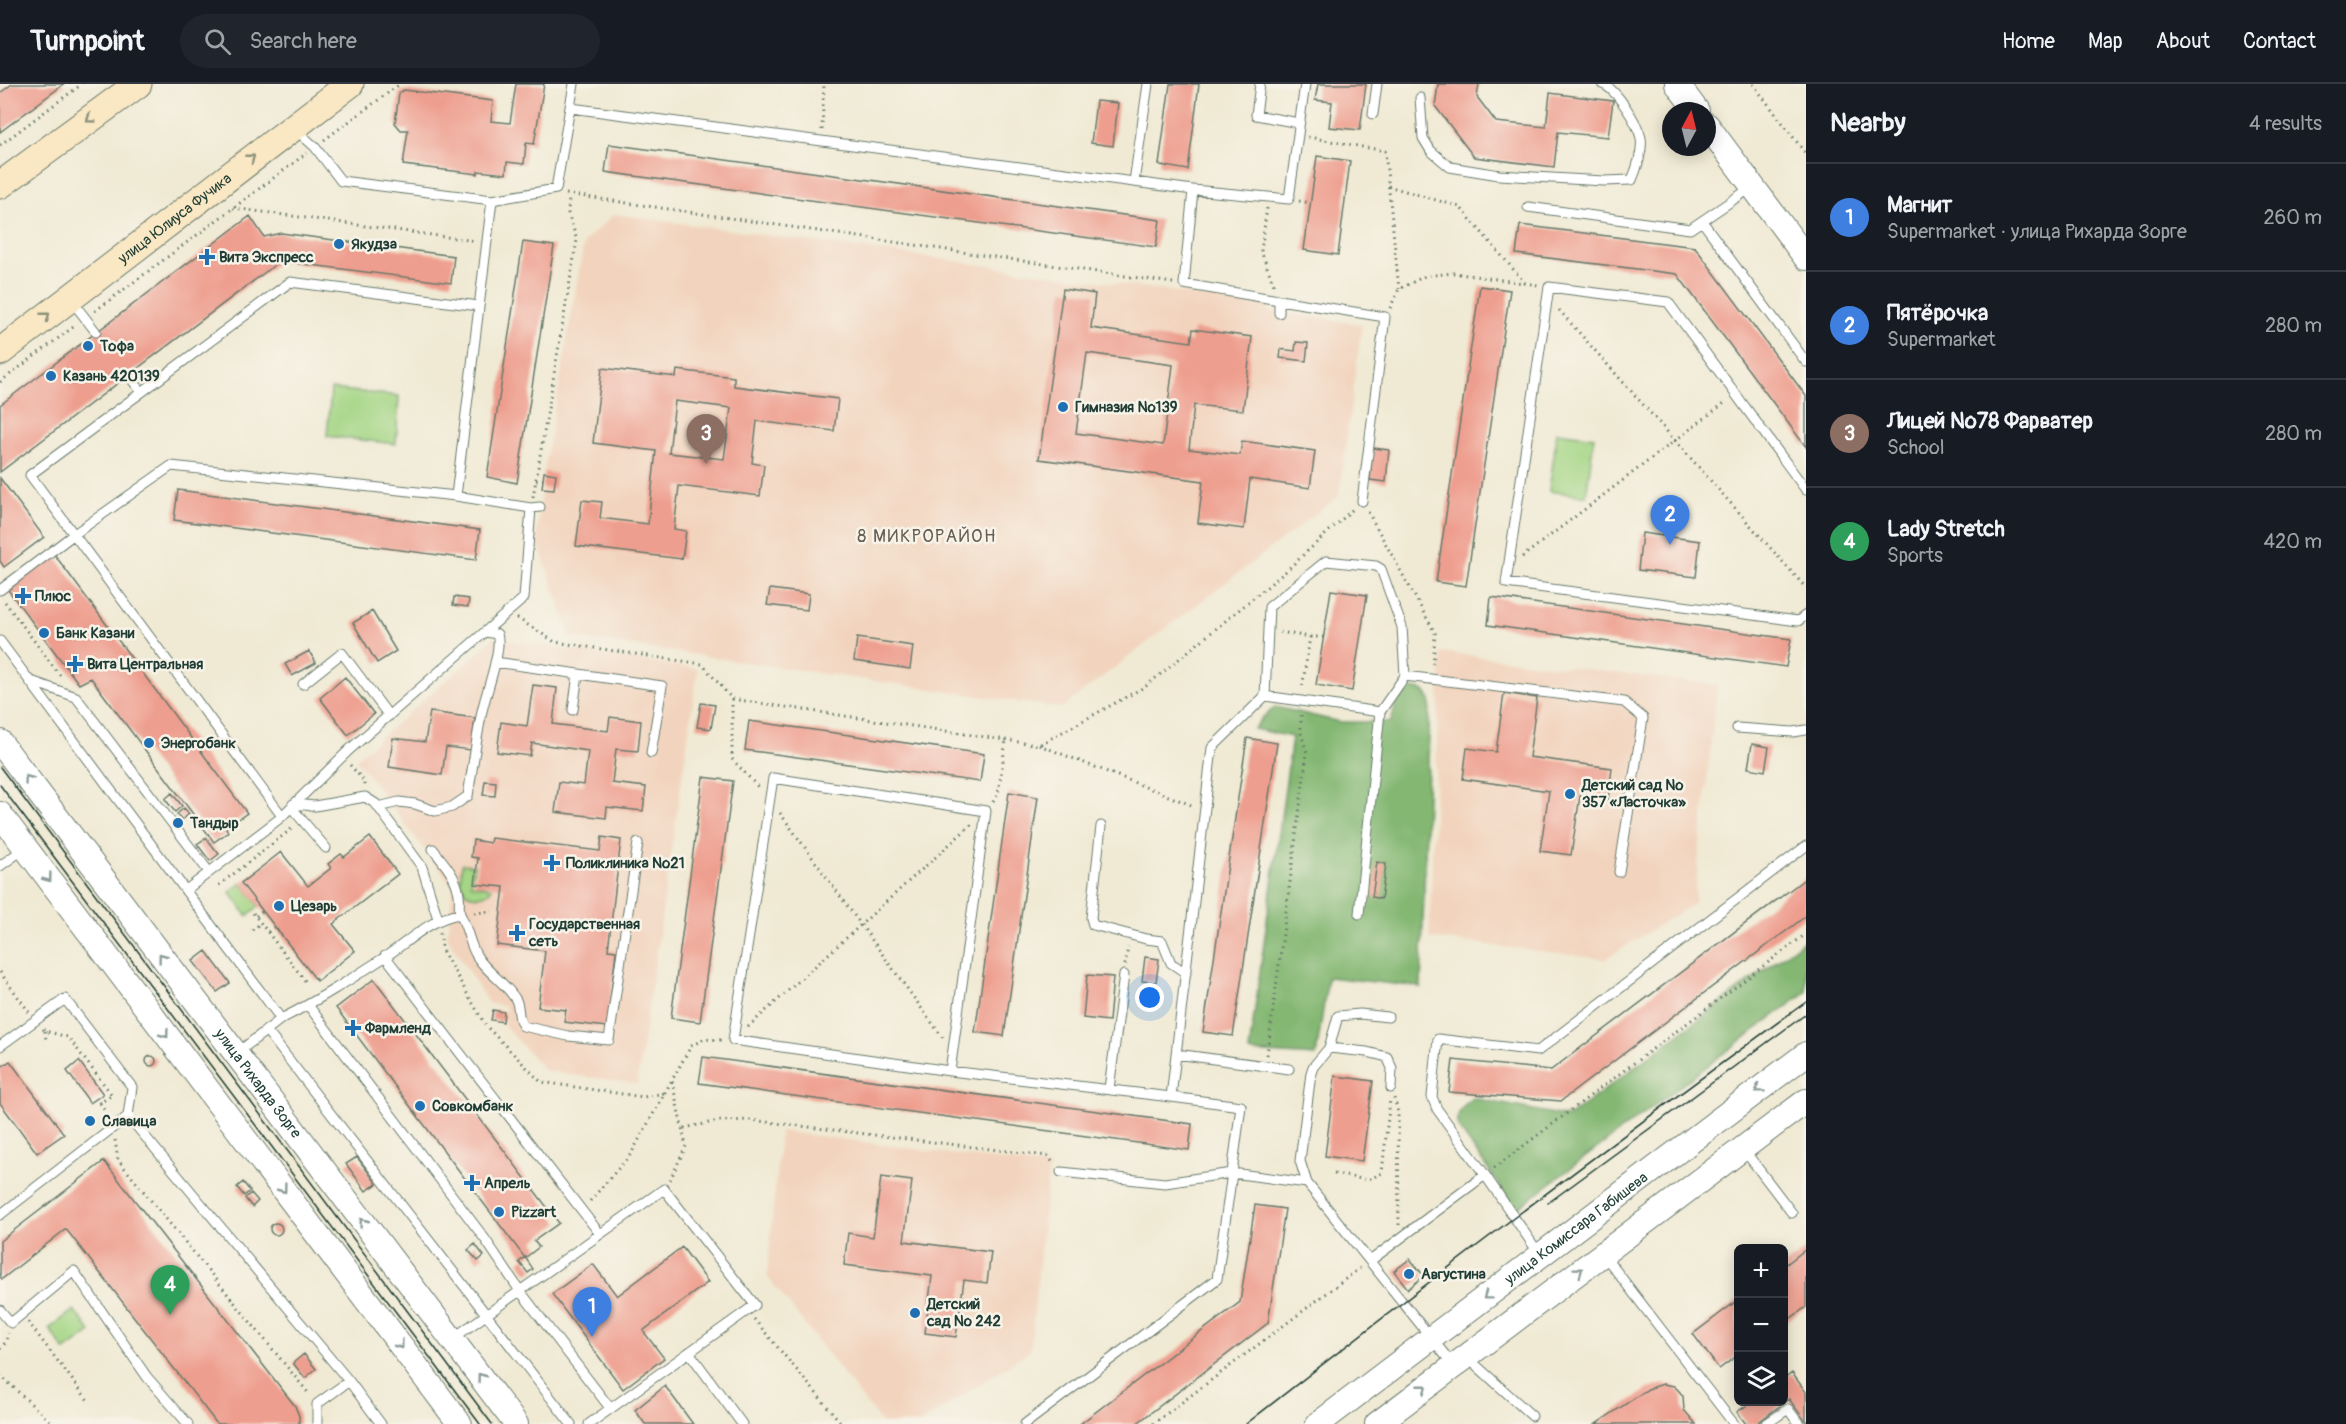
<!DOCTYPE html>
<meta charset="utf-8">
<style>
body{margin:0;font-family:Pangolin,sans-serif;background:#20242c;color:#f1f3f6}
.controls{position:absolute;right:18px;bottom:18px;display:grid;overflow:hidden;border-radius:9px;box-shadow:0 3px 15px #0003}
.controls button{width:54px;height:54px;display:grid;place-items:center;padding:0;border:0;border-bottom:2px solid #363941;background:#171b24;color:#f1f3f6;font:30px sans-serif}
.compass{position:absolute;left:1662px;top:18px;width:54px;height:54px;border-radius:50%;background:#171b24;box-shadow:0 3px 15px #0003;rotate:7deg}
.you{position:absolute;left:1150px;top:914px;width:21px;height:21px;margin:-15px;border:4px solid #fff;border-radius:50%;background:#1a73e8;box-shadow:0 0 0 9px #1a73e833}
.badge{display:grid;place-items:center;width:39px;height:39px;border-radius:50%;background:#b45309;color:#fff;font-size:20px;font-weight:700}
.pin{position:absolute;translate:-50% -50px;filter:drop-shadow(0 2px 3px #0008)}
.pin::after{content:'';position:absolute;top:32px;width:21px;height:18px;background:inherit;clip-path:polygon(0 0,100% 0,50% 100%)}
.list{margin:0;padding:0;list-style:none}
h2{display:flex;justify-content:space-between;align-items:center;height:78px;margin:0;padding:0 24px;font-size:26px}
h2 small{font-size:20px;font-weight:400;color:#9ea1a6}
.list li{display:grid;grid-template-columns:39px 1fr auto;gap:18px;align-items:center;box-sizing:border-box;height:108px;padding:0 24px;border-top:2px solid #363941}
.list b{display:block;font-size:22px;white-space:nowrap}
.list p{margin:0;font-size:20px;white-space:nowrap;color:#9ea1a6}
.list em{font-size:20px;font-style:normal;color:#9ea1a6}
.icon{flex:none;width:33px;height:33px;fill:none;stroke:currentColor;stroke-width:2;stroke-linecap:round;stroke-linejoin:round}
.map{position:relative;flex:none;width:1806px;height:1340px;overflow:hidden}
header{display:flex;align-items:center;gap:36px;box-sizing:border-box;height:84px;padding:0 30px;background:#171b24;border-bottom:2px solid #363941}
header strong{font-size:28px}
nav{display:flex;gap:33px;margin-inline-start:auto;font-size:21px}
.search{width:420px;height:54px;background:#20242c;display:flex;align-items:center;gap:15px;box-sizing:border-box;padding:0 21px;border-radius:33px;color:#9ea1a6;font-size:22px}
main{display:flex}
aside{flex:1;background:#171b24}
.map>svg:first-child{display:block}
.built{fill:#f2d4be}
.green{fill:#a4d685;stroke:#628a5c;stroke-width:1.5}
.forest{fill:#83b772;stroke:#517a53;stroke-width:1.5}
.building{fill:#ee9e8e;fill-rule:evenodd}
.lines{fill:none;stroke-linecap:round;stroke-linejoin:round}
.service-casing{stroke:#687a6c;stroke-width:11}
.tertiary-casing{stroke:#687a6c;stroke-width:26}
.secondary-casing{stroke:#687a6c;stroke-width:29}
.path{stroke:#687a6c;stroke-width:3;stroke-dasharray:1.5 4.5;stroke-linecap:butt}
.service{stroke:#fff;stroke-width:9}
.tertiary{stroke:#fff;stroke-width:24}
.secondary{stroke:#fae7c3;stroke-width:27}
.tram{stroke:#1f3d34;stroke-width:1.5}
.oneway{stroke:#8c927c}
.oneway2{stroke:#8f9e9a}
.poi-dot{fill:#1f6fb2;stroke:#f7f3e8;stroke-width:2}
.labels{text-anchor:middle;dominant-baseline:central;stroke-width:5;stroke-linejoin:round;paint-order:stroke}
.street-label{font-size:15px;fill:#1f3d34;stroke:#f7f3e8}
.poi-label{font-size:15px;font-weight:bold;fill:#1f3d34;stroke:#f7f3e8;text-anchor:start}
.quarter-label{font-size:18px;letter-spacing:1.5px;fill:#675f54;stroke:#f7f3e8}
</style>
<header>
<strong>Turnpoint</strong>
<div class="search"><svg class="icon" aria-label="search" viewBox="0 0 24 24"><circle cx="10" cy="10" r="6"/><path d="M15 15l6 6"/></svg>Search here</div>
<nav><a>Home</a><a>Map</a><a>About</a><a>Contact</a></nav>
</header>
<main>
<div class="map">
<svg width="1806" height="1340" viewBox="0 0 1806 1340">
<rect width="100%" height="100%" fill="#f7f3e8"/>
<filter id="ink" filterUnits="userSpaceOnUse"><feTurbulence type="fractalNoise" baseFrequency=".0167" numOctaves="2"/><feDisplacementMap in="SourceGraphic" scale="12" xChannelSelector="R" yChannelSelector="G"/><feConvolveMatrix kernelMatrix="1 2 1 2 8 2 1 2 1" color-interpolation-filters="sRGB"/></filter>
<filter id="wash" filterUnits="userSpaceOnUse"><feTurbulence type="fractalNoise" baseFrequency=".008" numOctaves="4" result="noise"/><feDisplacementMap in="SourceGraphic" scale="24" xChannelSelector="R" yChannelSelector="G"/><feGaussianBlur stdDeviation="1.35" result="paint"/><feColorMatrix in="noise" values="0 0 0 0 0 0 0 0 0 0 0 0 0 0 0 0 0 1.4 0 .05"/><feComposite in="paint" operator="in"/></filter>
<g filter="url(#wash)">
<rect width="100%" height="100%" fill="#f0ead4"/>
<path class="built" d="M614,130L1264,220L1271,228L1362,240L1339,412L1062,624L571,553L536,454L544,388L584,158Z
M495,554L698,585L637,1000L545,987L504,941L506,923L488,919L447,853L453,803L356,675Z
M1441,568L1717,601L1694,819L1606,875L1429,854Z
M780,1047L1049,1083L1030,1267L919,1340H882L767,1192Z"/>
<path class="green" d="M331,305L399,312L396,360L327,352Z
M1557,348L1594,353L1586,412L1549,407Z
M462,780L474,781L471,800L492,804C486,813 476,814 466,809L460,797Z
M241,799L259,822L247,832L230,808Z
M74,1226L91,1248L65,1267L49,1245Z"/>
<path class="forest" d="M1406,604L1423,606L1430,616L1421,903L1328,893L1316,972L1249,968L1292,653L1254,645L1263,633L1276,623L1340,638H1391L1396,619Z
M1806,855V908L1516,1125L1458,1043C1456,1029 1462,1022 1473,1014L1568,1033Z"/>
<g id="blocks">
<path class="building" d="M12,0H64L0,48V9Z
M516,0H544L534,60L526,59L524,80L507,78L506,90L478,87V90L403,81L408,46H401L395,39L399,9L404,6L493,17L491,37L510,39Z
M1170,0H1199L1188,86L1159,81Z
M1318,0H1366L1360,46L1329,43L1332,18L1315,16Z
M1438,0H1479L1477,13L1496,38L1546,43L1550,9L1613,17L1608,53L1558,48L1554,83L1474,73L1435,22Z
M1096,17L1118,19L1113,62L1091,59Z
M609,60L1160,136L1156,163L605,88Z
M1317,72L1350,77L1338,171L1304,166Z
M250,132L264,153L281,149L454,172L451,199L280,177L0,388V321Z
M1520,141L1695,163L1806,312V363L1677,190L1516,170Z
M523,158L554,162L517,399L487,393Z
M1480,202L1510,206L1466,502L1436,498Z
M1063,205L1095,210L1091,244L1191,258L1193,245L1252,253L1243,326L1194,321L1189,365L1240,371L1242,357L1315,367L1310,404L1250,395L1244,445L1198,439L1203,397L1039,375ZM1087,269L1173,281L1163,361L1076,349Z
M1296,258L1308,259L1306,277L1280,274L1281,265L1295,267Z
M602,284L676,293L677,286L734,293V302L838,315L834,347L757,337L752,379L764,381L760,412L679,402L674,445L686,447L682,475L576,462L582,416L602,418L600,434L648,440L656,367L593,359ZM675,317L731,324L724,375L669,369Z
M1373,364L1389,366L1386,398L1370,396Z
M544,388L556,390L554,405L542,404Z
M0,394L44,453L4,483L0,477Z
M178,406L480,446L476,476L174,436Z
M1642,449L1700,457L1696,493L1638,486Z
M54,470L247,729L226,744L228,748L214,758L91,594L79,600L8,506Z
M770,505L809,510L807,526L767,521Z
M1331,506L1367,511L1352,607L1316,601Z
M454,513L469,515L468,523L453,521Z
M1491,513L1791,555L1786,583L1488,541Z
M372,527L396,567L377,579L353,539Z
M857,554L913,562L910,585L854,577Z
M309,567L316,579L292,592L285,580Z
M345,593L374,630L348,651L320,614Z
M533,601L557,604L553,640L608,647L610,633L641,637L638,667L616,665L612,699L646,703L643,727L607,723L606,734L555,728L559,698L584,701L588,667L532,659L530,672L497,668L501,638L527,642Z
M1504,609L1537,614L1529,673L1612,684L1608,716L1580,712L1571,771L1540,767L1549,707L1463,695L1467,664L1496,668Z
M701,619L715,621L711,645L697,643Z
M430,628L475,634L471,666L446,663L442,691L389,683L393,654L425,658Z
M749,637L984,670L980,698L745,666Z
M1247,654L1277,659L1233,952L1203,948Z
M1752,660L1769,663L1765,687L1748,684Z
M703,693L733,697L700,938L671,934Z
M485,697L496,698L495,712L483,711Z
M1009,708L1038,713L1004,952L975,948Z
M172,709L182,722L175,728L165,715Z
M184,724L189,730L182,736L177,730Z
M370,753L398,790L333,840L355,867L317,897L241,799L281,768L308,802L331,784L328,780L341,770L344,773Z
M602,753L621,756L608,866L616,867L607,943L564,938L566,926L538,923L545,867L497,861L504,803L475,800L478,774L471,773L473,756L490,759L491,754L600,767Z
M206,754L219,770L210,777L197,760Z
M1377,778L1386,780L1381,815L1372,813Z
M1806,794V832L1561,1017L1449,1008L1453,976L1551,986Z
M206,867L230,899L217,908L193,877Z
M1145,873L1159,875L1156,898L1142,897Z
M1087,891L1113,893L1109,937L1083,934Z
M374,895L559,1139L534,1157L539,1163L525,1174L336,924Z
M493,926L504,928L503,938L491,936Z
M146 977a5 5 0 1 1 10 0a5 5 0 1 1-10 0Z
M703,973L1192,1040L1189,1066L699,999Z
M10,977L64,1050L37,1069L0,1019V984Z
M79,977L103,1010L90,1019L67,987Z
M1335,992L1373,997L1362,1077L1325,1072Z
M357,1073L377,1100L366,1107L346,1080Z
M104,1077L295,1322L299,1332V1340H217L66,1145L2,1195L0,1193V1157Z
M881,1093L912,1097L904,1157L991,1168L987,1199L964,1196L956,1253L925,1249L932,1192L844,1181L848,1149L873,1153Z
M243,1098L250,1107L244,1112L237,1103Z
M251,1109L258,1117L252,1123L245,1114Z
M1255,1121L1285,1125L1268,1239L1136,1340H1080L1240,1218Z
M270 1145a6 6 0 1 1 12 0a6 6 0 1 1-12 0Z
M475,1160L484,1172L478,1177L468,1166Z
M682,1163L708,1198L643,1247L664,1274L623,1305L552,1210L593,1180L617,1212Z
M1806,1165V1223L1784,1239V1182Z
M525,1173L533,1185L528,1189L519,1178Z
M1410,1175L1424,1192L1408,1205L1394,1187Z
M1738,1216V1271L1719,1285L1693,1250Z
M304,1270L316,1285L305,1294L293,1279Z
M1792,1289L1806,1308V1338L1789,1315L1756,1340H1746L1737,1328L1752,1318H1784V1295Z
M1663,1300L1674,1302L1679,1307L1683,1312L1684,1326L1696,1340H1596L1648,1305Z
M665,1302L693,1340H645L635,1326Z"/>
</g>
</g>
<g filter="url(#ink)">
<use href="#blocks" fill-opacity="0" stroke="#687a6c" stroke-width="1.5"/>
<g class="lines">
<g class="service-casing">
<path id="service" d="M1148,0L1134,98L1193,106L1289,115L1305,0
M1260,0L1256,31L1299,39
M1420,14L1423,54L1431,67L1450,83L1499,91L1604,97L1632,96C1637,84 1643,67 1641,54C1638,40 1616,4 1602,0
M571,24L1134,98
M1373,30L1377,0
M296,46L315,63L341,97L492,116
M1193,106L1184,200L1279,216V229
M1528,123L1690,145L1752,103
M1702,137L1806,278
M1279,216L1385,233L1362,417
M72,217L96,248
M128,291L142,308
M1806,406L1668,218L1549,203L1506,499L1798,537L1806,531
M540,423L531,424L456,412L492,116L556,105L574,0
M0,506L73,451L171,382L456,412
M0,557L281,935L237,969
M495,578L662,602L651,669
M31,597L76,613L209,788
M303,600L342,569L389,632
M1265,612L1380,628L1405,592L1624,618L1643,634L1619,788
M573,626L578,590
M1737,644L1793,648L1806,646
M293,720L315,722L365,713L376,720L422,783L438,835
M291,723L326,764
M378,723L399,718L415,720L435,727L452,723L468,712C472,686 476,659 481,632C484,613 503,566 497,550L486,548
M282,732L30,391L290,198L479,222
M1101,742L1091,834L1093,841L1146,855L1162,857L1171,879L1186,889
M433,765C442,777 455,791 458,806C461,814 458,822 460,830
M0,782L25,764
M186,806L279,735L349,666L524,514L531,424
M1359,830L1380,628
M385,872L600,1150
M308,921L485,1155L520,1207L610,1324
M281,935C317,917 351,895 385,873C409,857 431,834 460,830C468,844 469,861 478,874C489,890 506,899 516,916C520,924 517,934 523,942L568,952L609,956L638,759
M266,946L571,1340
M0,962L65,915L132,1003L128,1032L0,1131
M1329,964L1367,968L1387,973L1392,984L1391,1004
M1176,970L1289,985
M950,987L986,727L773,694L733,956L950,987L1171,1013
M1109,1005L1124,891
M128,1032L349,1297L381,1340
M1744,1066L1792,1129
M1061,1088L1165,1099L1232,1089L1241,1022L1171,1013L1212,664L1265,612L1269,523L1326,477L1376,482L1381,485L1402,543L1405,592
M1307,1099L1300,1077L1311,989L1313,983L1329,964L1338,932L1360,930L1388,933
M1540,1171L1485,1091L1437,1025L1432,1013L1438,955L1538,967L1806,762
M1604,1171L1734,1340
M1370,1177L1485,1091
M0,1226L11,1239L74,1187L147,1293L188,1340
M452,1255L664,1105L755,1221L589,1340
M689,1268L742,1340
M1467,1273L1532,1332
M317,1340V1320L349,1297
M1025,1340L1217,1195L1232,1089L1307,1099L1453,1281
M1766,1340L1788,1325L1799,1340"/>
</g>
<g class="tertiary-casing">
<g id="tertiary">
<path d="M1677,0L1697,27"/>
<path d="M1707,41L1806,174"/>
<path id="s1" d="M0,658L516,1340"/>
<path d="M0,730L460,1340"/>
<path id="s2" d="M1318,1340L1806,970"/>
<path d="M1377,1340L1806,1017"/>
</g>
</g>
<g class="secondary-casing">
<g id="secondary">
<path d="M0,101L138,0"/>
<path id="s3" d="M0,268L350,0"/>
</g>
</g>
<path class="path" d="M1753,0L1806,70
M822,46L824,0
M1308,53L1385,67L1399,205
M324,56L400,0
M0,61L82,0
M1388,102L1460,123L1525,199
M566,110L1173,199
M1299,117L1311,119
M233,124L476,157
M1267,124L1261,167L1275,204
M1390,224L1399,205L1425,192L1453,189L1538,201
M1559,226L1806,504
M95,227L307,69
M0,298L76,241
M536,396H543
M533,413L577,156L568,129L569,113
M1368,428L1435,549L1433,584
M1522,473L1727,317
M5,518L62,594
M517,534L555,558L702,580L732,615L1039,661L1146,602L1285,488L1353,425
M1280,548L1310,553L1302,605
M1310,553H1323
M732,615V675L758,703
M1039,661L1194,722
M350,681L364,697V703
M993,718L998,710L1006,656
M780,729L943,954
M219,801L294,743
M253,829L306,898
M474,829L492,827
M256,832L263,827
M252,846L260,840
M268,848L275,843
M440,849L443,868L486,942L541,998L643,1013L665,1009
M1125,881L1128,863
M0,888L29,928
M748,943L972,740
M43,945L45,947L68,953L112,1011L100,1019L97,1014
M45,947L46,957
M1267,971L1307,669L1301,649V630
M1394,1014L1398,1028L1399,1142
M100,1019L108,1033
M684,1044L719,1037L751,1036L1048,1072L1054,1080
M115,1056L118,1076L310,1311
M1494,1084L1806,850
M1334,1090L1368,1096L1382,1089L1390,1015
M670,1096L686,1062L672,997
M590,1117L631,1070L691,962L704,955L722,956
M754,1235L842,1340
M28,1238L90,1319
M0,1265L6,1258L8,1249
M0,1291L53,1340
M1153,1340L1360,1184"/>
<use href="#service" class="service"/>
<use href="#tertiary" class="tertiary"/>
<use href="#secondary" class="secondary"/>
<path class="tram" d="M0,683L492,1340
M0,701L480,1340
M1548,1119L1806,930
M1246,1340C1430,1196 1616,1055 1806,918"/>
</g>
<defs><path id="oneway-chevron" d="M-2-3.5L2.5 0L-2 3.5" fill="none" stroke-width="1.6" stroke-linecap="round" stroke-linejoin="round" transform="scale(1.5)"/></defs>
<g class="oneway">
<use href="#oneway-chevron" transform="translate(90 35) rotate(144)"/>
<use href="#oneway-chevron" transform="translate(251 74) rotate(-38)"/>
<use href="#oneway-chevron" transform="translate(46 232) rotate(-38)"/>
</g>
<g class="oneway2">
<use href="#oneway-chevron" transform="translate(28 695) rotate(-127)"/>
<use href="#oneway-chevron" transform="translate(48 794) rotate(53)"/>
<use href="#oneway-chevron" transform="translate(162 873) rotate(-127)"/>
<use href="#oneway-chevron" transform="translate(165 950) rotate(53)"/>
<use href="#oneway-chevron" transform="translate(1759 1005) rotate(143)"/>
<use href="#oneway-chevron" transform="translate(283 1105) rotate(53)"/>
<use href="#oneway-chevron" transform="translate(363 1138) rotate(-127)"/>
<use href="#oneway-chevron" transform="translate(1579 1187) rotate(-37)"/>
<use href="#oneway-chevron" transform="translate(1487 1212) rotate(143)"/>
<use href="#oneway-chevron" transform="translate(400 1261) rotate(53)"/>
<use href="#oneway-chevron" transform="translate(481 1293) rotate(-127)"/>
<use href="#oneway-chevron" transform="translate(1423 1304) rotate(-38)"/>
</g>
</g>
<g class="poi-dot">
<circle cx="339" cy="160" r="6"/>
<path d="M204 164h6v6h6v6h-6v6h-6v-6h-6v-6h6z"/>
<circle cx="88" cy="262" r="6"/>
<circle cx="51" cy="292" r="6"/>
<circle cx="1063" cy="323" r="6"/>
<path d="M20 503h6v6h6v6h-6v6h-6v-6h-6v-6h6z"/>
<circle cx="44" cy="549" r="6"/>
<path d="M72 571h6v6h6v6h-6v6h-6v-6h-6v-6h6z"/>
<circle cx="149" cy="659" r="6"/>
<circle cx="1570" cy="710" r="6"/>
<circle cx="178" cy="739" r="6"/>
<path d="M549 770h6v6h6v6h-6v6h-6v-6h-6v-6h6z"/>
<circle cx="279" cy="822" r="6"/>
<path d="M514 840h6v6h6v6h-6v6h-6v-6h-6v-6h6z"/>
<path d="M350 935h6v6h6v6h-6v6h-6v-6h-6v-6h6z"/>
<circle cx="420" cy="1022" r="6"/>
<circle cx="90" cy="1037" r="6"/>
<path d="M469 1090h6v6h6v6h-6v6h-6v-6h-6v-6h6z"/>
<circle cx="499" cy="1128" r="6"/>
<circle cx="1409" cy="1190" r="6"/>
<circle cx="915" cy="1229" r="6"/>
</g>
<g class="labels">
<g class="street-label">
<text stroke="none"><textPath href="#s3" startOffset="220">улица Юлиуса Фучика</textPath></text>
<text stroke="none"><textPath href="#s1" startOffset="428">улица Рихарда Зорге</textPath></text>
<text stroke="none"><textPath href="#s2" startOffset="324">улица Комиссара Габишева</textPath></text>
</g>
<g class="poi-label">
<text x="351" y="160">Якудза</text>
<text x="219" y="173">Вита Экспресс</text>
<text x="100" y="262">Тофа</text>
<text x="63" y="292">Казань 420139</text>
<text x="1075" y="323">Гимназия №139</text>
<text x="35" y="512">Плюс</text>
<text x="56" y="549">Банк Казани</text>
<text x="87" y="580">Вита Центральная</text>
<text x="161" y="659">Энергобанк</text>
<text x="1582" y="701">Детский сад №<tspan x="1582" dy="17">357 «Ласточка»</tspan></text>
<text x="190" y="739">Тандыр</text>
<text x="566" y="779">Поликлиника №21</text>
<text x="291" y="822">Цезарь</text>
<text x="529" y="840">Государственная<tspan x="529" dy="17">сеть</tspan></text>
<text x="365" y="944">Фармленд</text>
<text x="432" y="1022">Совкомбанк</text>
<text x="102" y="1037">Славица</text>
<text x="484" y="1099">Апрель</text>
<text x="511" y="1128">Pizzart</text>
<text x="1421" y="1190">Августина</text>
<text x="927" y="1220">Детский<tspan x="927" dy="17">сад № 242</tspan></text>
</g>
<g class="quarter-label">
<text x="927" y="452">8 МИКРОРАЙОН</text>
</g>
</g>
</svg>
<div class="controls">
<button>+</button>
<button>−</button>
<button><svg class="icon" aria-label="layers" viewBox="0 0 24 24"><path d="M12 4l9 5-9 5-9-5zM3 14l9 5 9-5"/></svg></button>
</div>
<svg class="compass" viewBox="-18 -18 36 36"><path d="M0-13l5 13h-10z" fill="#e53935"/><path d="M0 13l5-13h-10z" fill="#9ea1a6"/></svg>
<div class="you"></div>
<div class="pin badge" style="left:592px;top:1253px;background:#3f7fe0">1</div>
<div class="pin badge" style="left:1670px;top:461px;background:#3f7fe0">2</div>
<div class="pin badge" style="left:706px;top:380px;background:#8d6e63">3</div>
<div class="pin badge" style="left:170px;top:1231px;background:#2e9e5b">4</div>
</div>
<aside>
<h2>Nearby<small>4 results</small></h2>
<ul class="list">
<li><span class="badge" style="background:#3f7fe0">1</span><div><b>Магнит</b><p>Supermarket · улица Рихарда Зорге</p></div><em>260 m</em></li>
<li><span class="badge" style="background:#3f7fe0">2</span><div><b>Пятёрочка</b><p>Supermarket</p></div><em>280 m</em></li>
<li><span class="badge" style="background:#8d6e63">3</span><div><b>Лицей №78 Фарватер</b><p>School</p></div><em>280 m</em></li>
<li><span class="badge" style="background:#2e9e5b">4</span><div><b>Lady Stretch</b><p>Sports</p></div><em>420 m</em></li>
</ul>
</aside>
</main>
